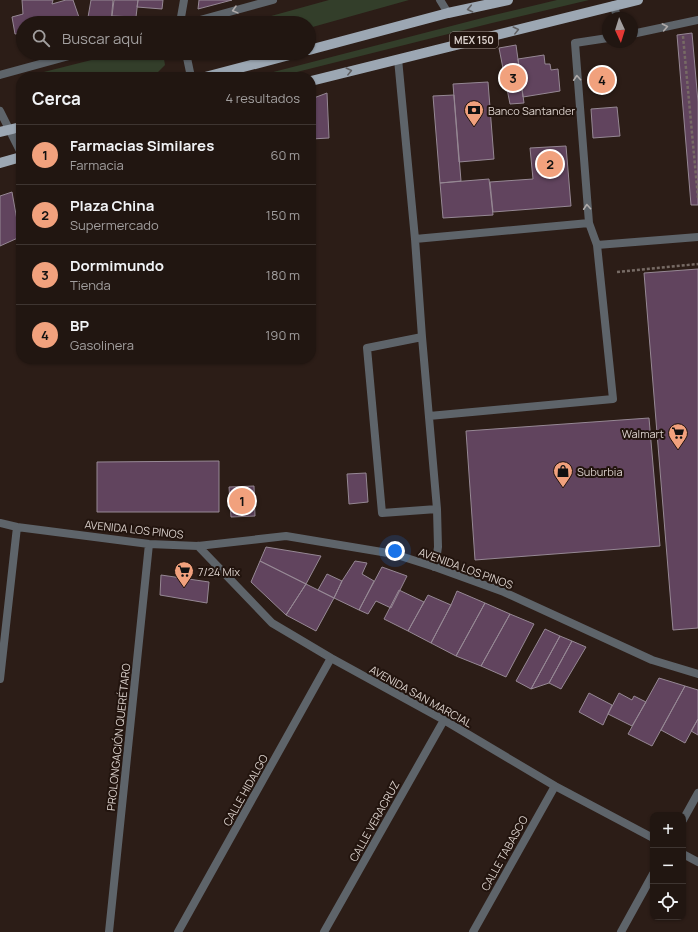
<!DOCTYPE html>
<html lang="es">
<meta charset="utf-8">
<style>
body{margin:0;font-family:Manrope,sans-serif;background:#2d231f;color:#f1f3f6}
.controls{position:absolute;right:12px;bottom:12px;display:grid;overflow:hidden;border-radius:8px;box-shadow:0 1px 3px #0004}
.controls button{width:36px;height:36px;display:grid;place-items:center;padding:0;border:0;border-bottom:1px solid #3e3531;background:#211611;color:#f1f3f6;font:20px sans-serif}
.compass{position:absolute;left:602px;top:12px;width:36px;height:36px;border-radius:50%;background:#211611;box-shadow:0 1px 3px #0004;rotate:176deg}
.you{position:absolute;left:395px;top:551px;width:14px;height:14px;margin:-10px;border:3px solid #fff;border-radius:50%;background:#1a73e8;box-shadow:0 0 0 6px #1a73e833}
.badge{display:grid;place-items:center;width:26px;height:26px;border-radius:50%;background:#f1a17d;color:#111;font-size:13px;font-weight:700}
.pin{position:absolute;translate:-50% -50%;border:2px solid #fff;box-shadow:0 1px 4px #0006}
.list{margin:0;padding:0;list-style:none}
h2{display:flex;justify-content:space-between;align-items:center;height:52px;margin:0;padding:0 16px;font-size:17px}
h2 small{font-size:13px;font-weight:400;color:#a29f9f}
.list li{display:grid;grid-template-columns:26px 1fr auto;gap:12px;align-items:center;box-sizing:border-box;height:60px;padding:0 16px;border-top:1px solid #3e3531}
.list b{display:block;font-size:15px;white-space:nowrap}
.list p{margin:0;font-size:13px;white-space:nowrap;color:#a29f9f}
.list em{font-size:13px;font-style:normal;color:#a29f9f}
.icon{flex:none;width:22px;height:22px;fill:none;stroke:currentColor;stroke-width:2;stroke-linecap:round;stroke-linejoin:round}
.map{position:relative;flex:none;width:698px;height:932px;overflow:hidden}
.search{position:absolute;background:#211611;box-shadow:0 1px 3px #0004;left:16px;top:16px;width:300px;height:44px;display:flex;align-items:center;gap:10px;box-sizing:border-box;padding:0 14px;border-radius:22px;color:#a29f9f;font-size:15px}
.panel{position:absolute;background:#211611;box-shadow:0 1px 3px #0004;left:16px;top:72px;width:300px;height:292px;border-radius:16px}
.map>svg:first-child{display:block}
.green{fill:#333e2a}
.building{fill:#61445e;stroke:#968894}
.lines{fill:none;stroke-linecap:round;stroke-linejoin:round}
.path{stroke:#776b65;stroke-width:2.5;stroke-dasharray:3 2;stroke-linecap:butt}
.service{stroke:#5e646a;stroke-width:8}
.minor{stroke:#5e646a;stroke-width:8}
.tertiary{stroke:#5e646a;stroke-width:8}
.primary{stroke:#9ca7b3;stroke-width:10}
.oneway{stroke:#5f5e60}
.oneway2{stroke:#afaaa9}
.labels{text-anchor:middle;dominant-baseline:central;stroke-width:4;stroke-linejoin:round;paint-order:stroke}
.shield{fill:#22140e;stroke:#a39892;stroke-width:1}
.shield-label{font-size:10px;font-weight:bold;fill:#dad0cb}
.poi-label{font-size:11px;fill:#dad0cb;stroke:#22140e;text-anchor:start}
.street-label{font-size:11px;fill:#dad0cb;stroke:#22140e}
</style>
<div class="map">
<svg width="698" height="932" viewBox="0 0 698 932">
<rect width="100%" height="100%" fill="#2c1d17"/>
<path class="green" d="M329,0H409L309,28V23H246Z
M557,0H589L492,23L277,77H254L490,16Z
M119,53H163L165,65L156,74L145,77H30L32,75Z"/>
<path class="building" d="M22,0H53L52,4L66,0H73L81,23H23V33L15,34L12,17L23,14Z
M91,0H113L111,23H87Z
M114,0H138L136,17L112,16Z
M138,0H163L162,9L137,7Z
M199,0H232L198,9Z
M692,33L698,102V205H691L677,35Z
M516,45L524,103L510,104L499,48Z
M544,55L545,64H550L551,70L558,69L560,91L523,97L518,59Z
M488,82L494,159L459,162L453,84Z
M327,93L329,138L311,139V99Z
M454,95L461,181L440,183L433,96Z
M617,107L620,136L593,138L591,109Z
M566,146L571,206L493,212L490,182L533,179L530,148Z
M489,179L493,215L443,218L440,183Z
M12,192L20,237L0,246V196Z
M698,269V628L673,630L644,273Z
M649,418L660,546L475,560L466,431Z
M219,461V512H97V462Z
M366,473L368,502L349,504L347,474Z
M254,486L255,516L231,517L229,487Z
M266,547L321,556L306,584L260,561Z
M260,561L306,584L286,615L251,582Z
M355,561L367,563L362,574L374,581L359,610L334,598L342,581Z
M382,567L407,576L391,608L376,601L368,614L359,610Z
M327,574L342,581L334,598L318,590Z
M161,575L209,582L207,603L160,595Z
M306,584L334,598L316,631L286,615Z
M399,590L424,602L408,631L384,619Z
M457,591L485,603L456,656L431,643L451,605Z
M428,595L451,605L431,643L408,631Z
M485,603L510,614L481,666L456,656Z
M510,614L534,624L506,677L481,666Z
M545,629L560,636L531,689L516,681Z
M560,636L572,641L549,683L531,689Z
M572,641L586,647L561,689L549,683Z
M659,678L685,686L652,746L628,734Z
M685,686L698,690V719L685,743L661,730Z
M589,693L612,705L603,725L579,712Z
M619,693L632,700L634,696L646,702L632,726L608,714Z
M698,719V735L691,731Z"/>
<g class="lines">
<path class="path" d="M683,36L698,198
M617,272L698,264"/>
<path class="service" d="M614,5L617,18
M632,34L698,20
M398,59L415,239L422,337L437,509L438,547L435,567
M415,239L589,223
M597,245L698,237
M422,337L367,348L382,513L437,509
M429,416L613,399L597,245L589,223L575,43L608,38"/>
<path class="minor" d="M440,0L448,13
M189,23L273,0
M0,75L80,53
M0,523L17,527L149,544L198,546L286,536L394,554L435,567L504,592L652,660L698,674
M198,546L272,623L331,658L444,720L555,786L653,838
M0,679L17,527
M683,820L698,793
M683,854L698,862
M109,932L149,544
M178,932L331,658
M324,932L444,720
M473,932L555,786
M621,932L653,874"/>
<path class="tertiary" d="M180,23L184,0
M186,53L191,77
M0,111L21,153"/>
<path class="primary" d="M309,50L448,13L508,0
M205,77L297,53
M311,81L638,0
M0,132L21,127
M0,163L21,157"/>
</g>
<defs><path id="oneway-chevron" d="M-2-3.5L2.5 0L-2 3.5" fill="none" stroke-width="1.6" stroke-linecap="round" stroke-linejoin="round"/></defs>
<g class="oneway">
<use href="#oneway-chevron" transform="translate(470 9) rotate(168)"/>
<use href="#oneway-chevron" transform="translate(516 30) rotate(-14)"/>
<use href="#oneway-chevron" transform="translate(349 71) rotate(-14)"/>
</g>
<g class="oneway2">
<use href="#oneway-chevron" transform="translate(235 10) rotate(165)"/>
<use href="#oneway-chevron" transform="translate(665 27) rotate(-11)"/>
<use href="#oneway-chevron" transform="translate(577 78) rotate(-94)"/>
<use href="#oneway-chevron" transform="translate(587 207) rotate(-94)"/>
</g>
<defs>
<g id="bank-pin" transform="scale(1)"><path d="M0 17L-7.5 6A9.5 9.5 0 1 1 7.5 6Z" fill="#f1a17d" stroke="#22140e"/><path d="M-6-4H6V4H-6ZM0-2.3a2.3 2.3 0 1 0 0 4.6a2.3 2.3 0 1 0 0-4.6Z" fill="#111"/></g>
<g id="supermarket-pin" transform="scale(1)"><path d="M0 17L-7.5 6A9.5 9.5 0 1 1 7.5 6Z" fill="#f1a17d" stroke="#22140e"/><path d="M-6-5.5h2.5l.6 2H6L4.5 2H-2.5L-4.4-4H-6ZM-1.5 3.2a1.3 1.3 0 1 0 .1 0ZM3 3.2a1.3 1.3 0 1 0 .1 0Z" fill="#111"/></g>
<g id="shop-pin" transform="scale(1)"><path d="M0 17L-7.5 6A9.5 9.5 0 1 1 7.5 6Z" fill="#f1a17d" stroke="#22140e"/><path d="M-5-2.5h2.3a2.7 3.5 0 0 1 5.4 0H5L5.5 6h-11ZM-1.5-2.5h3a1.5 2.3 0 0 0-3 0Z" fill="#111"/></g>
</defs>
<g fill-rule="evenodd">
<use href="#bank-pin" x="474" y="110"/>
<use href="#supermarket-pin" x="678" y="433"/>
<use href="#shop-pin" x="563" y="471"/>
<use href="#supermarket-pin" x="184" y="571"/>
</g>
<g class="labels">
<rect class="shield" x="450" y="32" width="48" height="16" rx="3"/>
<g class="shield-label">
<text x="474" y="40">MEX 150</text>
</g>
<g class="poi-label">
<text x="488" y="110">Banco Santander</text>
<text x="664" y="433" text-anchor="end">Walmart</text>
<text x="577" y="471">Suburbia</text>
<text x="198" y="571">7/24 Mix</text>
</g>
<g class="street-label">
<text transform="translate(134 529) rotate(6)">AVENIDA LOS PINOS</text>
<text transform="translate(466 568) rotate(20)">AVENIDA LOS PINOS</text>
<text transform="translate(421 696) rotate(29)">AVENIDA SAN MARCIAL</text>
<text transform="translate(118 737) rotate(-84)">PROLONGACIÓN QUERÉTARO</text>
<text transform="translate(245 790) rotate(-61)">CALLE HIDALGO</text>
<text transform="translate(374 821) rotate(-61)">CALLE VERACRUZ</text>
<text transform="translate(504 853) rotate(-61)">CALLE TABASCO</text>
</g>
</g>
</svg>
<div class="controls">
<button>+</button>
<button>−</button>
<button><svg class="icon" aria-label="locate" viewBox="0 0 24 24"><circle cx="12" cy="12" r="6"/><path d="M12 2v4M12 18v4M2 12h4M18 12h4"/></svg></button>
</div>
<svg class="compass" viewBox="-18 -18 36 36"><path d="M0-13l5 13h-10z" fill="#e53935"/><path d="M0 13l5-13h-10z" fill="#a29f9f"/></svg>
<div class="you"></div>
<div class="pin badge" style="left:242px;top:501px">1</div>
<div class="pin badge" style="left:550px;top:164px">2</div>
<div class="pin badge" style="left:513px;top:78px">3</div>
<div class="pin badge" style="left:602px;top:80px">4</div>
<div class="search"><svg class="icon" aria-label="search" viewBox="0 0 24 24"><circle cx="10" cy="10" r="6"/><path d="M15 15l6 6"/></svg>Buscar aquí</div>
<section class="panel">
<h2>Cerca<small>4 resultados</small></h2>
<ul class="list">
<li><span class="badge">1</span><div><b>Farmacias Similares</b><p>Farmacia</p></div><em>60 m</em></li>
<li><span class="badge">2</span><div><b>Plaza China</b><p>Supermercado</p></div><em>150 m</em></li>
<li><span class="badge">3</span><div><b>Dormimundo</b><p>Tienda</p></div><em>180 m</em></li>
<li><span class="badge">4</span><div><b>BP</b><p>Gasolinera</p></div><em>190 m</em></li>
</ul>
</section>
</div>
